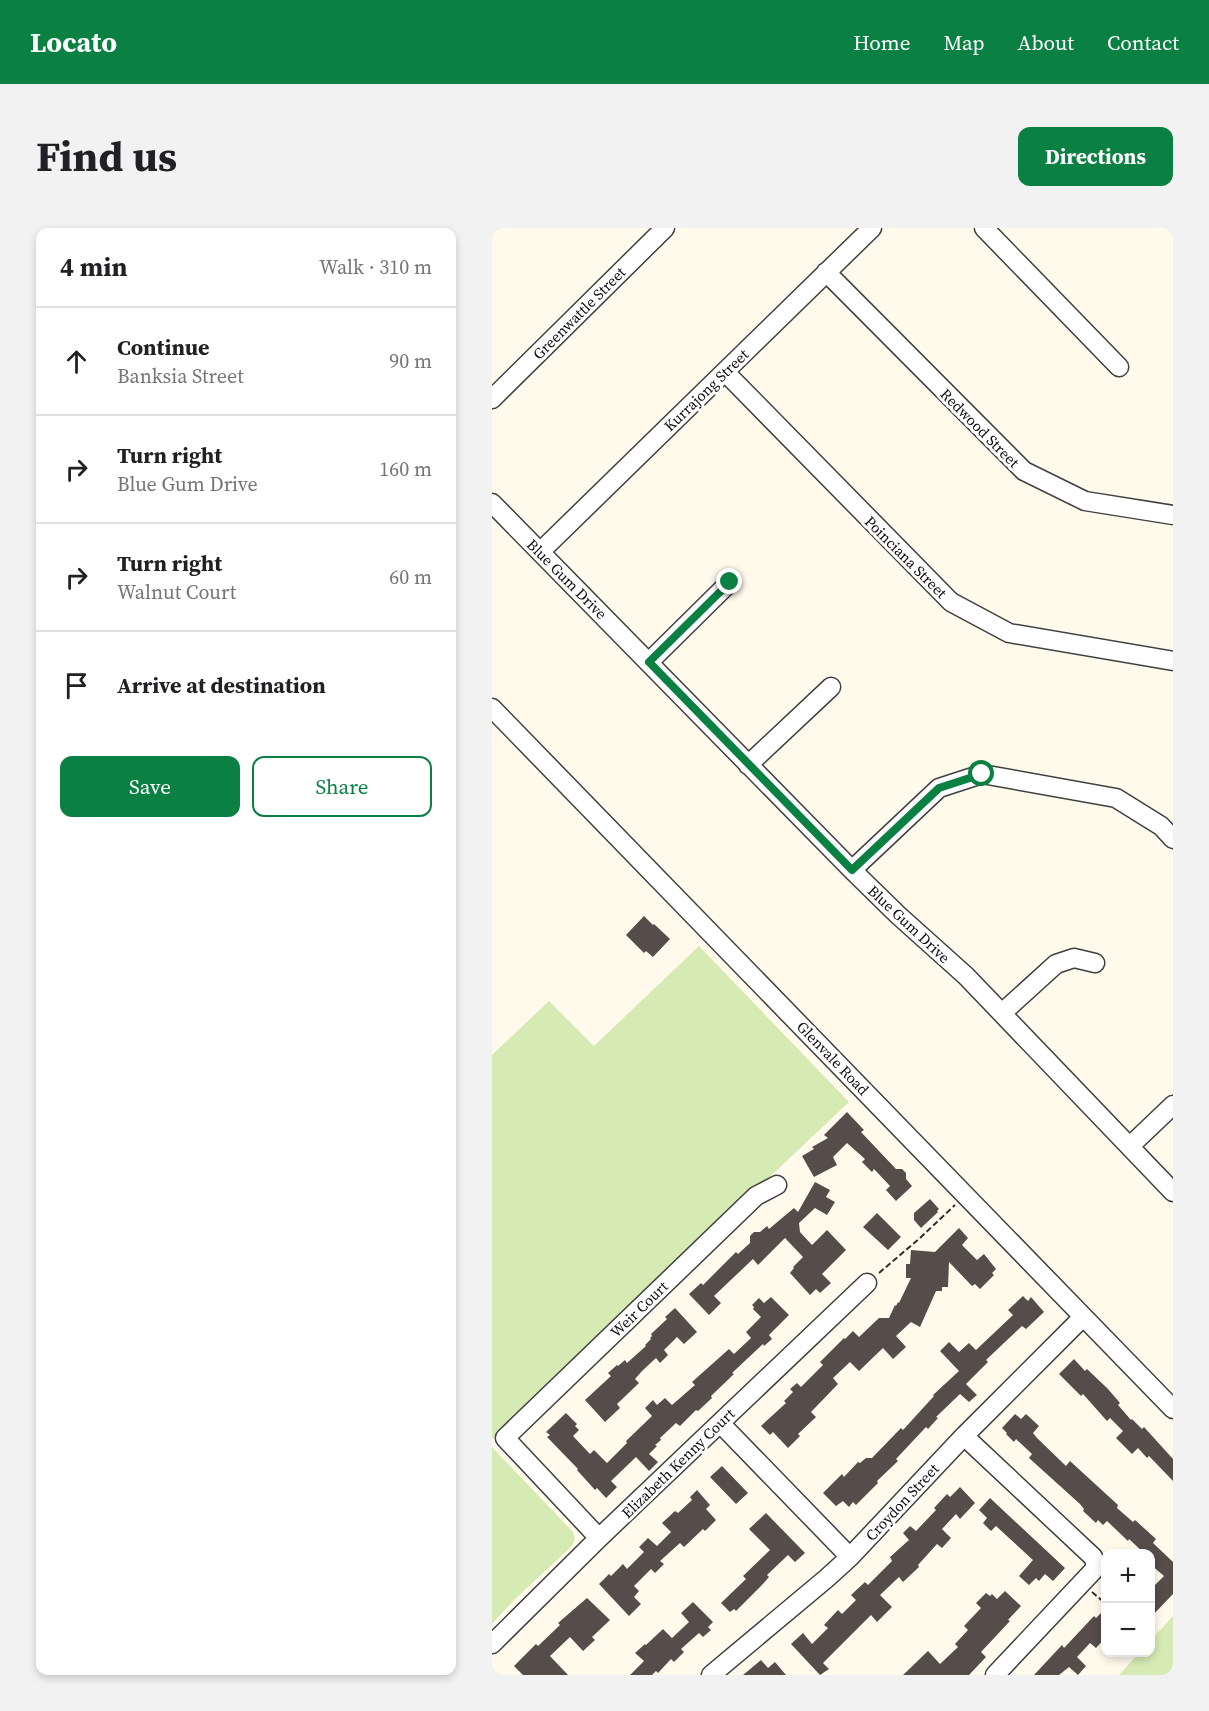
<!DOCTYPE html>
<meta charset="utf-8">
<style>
body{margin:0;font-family:"Source Serif 4",serif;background:#f2f2f2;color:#202124}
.controls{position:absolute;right:18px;bottom:18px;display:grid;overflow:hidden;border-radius:12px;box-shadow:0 3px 9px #0003}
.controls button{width:54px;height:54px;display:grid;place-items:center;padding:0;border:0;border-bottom:2px solid #e0e0e0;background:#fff;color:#202124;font:30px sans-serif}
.stop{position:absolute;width:18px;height:18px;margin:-14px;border:4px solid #0b8043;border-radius:50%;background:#fff}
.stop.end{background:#0b8043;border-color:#fff;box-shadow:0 2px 6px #0008}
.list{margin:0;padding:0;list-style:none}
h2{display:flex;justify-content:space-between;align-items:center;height:78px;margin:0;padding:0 24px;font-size:26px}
h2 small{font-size:20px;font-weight:400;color:#757577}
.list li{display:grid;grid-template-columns:39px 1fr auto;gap:18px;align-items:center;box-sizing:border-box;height:108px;padding:0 24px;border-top:2px solid #e0e0e0}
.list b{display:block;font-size:22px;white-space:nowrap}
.list p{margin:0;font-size:20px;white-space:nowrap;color:#757577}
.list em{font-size:20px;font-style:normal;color:#757577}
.actions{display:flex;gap:12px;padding:18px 24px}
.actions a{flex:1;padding:14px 0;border:2px solid #0b8043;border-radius:12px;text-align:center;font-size:21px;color:#0b8043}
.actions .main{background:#0b8043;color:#fff}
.icon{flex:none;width:33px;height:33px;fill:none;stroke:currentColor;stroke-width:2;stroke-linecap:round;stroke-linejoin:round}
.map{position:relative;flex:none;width:681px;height:1447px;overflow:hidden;border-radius:12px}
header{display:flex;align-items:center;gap:36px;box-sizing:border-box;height:84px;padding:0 30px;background:#0b8043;color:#fff}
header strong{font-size:28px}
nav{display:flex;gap:33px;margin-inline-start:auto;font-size:21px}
.intro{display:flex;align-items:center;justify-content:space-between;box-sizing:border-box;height:144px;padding:0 36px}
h1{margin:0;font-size:42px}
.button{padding:15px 27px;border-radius:12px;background:#0b8043;color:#fff;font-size:21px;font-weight:700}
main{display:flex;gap:36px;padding:0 36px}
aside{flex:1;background:#fff;border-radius:12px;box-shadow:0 3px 9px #0003}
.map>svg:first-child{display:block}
.green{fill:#d6ebb4}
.building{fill:#564c49}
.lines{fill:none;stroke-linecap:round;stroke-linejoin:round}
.minor-casing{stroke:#404040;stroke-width:21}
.path{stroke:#2f2f2f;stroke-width:2;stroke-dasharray:6 3;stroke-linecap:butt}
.minor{stroke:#fff;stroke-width:18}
.route{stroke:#0b8043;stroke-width:8}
.labels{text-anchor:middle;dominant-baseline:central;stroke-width:6;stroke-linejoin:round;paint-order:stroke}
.street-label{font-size:15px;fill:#0d0d0d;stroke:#fff}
</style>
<header>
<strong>Locato</strong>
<nav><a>Home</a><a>Map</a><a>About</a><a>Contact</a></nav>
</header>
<div class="intro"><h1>Find us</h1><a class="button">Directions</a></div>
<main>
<aside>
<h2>4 min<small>Walk · 310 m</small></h2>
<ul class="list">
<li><svg class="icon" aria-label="ahead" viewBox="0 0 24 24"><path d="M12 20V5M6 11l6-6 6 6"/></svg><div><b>Continue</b><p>Banksia Street</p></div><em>90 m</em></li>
<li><svg class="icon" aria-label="right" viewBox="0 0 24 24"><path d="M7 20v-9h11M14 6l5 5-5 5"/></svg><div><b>Turn right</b><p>Blue Gum Drive</p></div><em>160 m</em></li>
<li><svg class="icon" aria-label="right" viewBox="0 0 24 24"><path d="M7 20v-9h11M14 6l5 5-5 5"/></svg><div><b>Turn right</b><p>Walnut Court</p></div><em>60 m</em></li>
<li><svg class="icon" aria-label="arrive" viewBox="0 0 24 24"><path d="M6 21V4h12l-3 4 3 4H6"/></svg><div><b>Arrive at destination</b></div></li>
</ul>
<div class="actions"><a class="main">Save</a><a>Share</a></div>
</aside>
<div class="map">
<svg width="681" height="1447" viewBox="0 0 681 1447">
<rect width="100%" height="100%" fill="#fffaec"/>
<path class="green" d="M207,718L357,874L0,1211V827L57,773L102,818Z
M0,1219L80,1303C84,1310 83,1314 78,1320L22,1372L0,1396Z
M681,1388V1447H627L647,1425L658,1424L659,1412Z"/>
<path class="building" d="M152,688L161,697L162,696L178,711L161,729L154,723L152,725L134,707Z
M355,884L372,902L369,904L404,941H410L414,945V951L420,958L404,973L394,962L398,958L382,941L380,944L370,934L373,931L355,915L341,929L345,937L322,949L310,928L322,921L320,919L336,910L332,907Z
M323,954L338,962L334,969L343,974L335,987L323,980L307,995L308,1004L320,1017L335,1002L354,1022L330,1046L339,1055L328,1065L324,1061L318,1067L298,1045L302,1040L301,1039L311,1029L293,1010L266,1037L261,1031L222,1068L229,1075L217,1087L197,1066L209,1055L211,1057L244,1024L246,1026L258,1015V1008L262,1004H268L275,998L277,1001L302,980L306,984Z
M438,971L447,981L445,983L446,984L429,1000L422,992V985Z
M385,985L409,1009L396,1022L371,999Z
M467,1000L476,1010L470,1017L485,1032L492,1026L504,1041L500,1045L502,1047L488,1061L483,1056L480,1058L457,1034L456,1059H450V1063H444L428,1099L419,1094L404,1108L414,1119L401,1131L391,1120L367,1143L358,1134L341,1150L346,1156L319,1184L324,1189L306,1206L308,1208L296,1220L281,1204L278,1207L269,1198L294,1175L292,1173L301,1164L298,1161L305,1155L309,1159L331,1137L328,1134L352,1110L353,1111L361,1103L367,1109L387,1090H397L403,1077L404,1078L406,1074L407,1075L419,1050H414V1036H418L419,1022L443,1024Z
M531,1068L536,1073L539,1069L552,1084L534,1101L530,1098L494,1132L496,1134L474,1156L485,1167L477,1174L468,1166L444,1189L446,1190L436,1201L434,1199L404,1231L406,1233L385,1253L386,1255L364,1277L361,1274L357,1279L351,1273L344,1278L331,1265L350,1246L352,1249L366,1234L368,1235L374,1230H380L409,1200L411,1202L442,1168L441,1167L467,1143L448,1123L457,1114L467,1124L477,1115L484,1122L521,1087L516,1082Z
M279,1069L297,1087L277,1107L280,1111L272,1118L271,1116L240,1145L242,1146L219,1168L220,1170L206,1183L204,1182L188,1198L184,1195L168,1210L169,1212L163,1217L165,1218L157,1226L166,1234L157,1243L144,1229L119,1253L125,1259L114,1270L105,1260L103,1262L85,1242L86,1241L55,1209L58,1207L54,1204L74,1185L85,1196L83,1198L87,1202L81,1208L98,1226L102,1222L115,1235L135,1215L134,1213L160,1188L153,1180L161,1172L165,1177L173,1170L180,1177L203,1157L200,1154L237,1121L242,1126L259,1110L254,1104L269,1089L261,1081L262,1079L260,1077L267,1070L272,1075Z
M183,1080L205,1104L192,1116L185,1109L172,1122L176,1127L168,1135L164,1130L150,1143L143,1151L147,1155L125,1176L128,1180L113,1194L93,1172L119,1148L116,1145L125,1137L126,1138L133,1132L135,1135L154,1118L153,1117L159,1111L158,1110L160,1108L159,1106L175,1091L173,1089Z
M582,1131L593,1143L595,1141L616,1161L628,1175L626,1177L639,1192L640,1191L650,1201L652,1199L681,1231V1253L657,1228L655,1230L646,1220L640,1226L624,1210L631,1203L618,1190L615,1193L591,1166L589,1168L567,1146Z
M523,1186L529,1191L534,1186L547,1198L541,1205L545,1210L574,1238L578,1233L626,1277L625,1280L641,1294L643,1292L664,1311L661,1315L681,1334V1366L658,1390V1362L672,1348L658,1336V1326H653L637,1311L636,1313L615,1293L611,1297L606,1292L604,1295L591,1283L592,1281L588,1276L537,1230L540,1226L524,1211L522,1214L514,1206L515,1205L510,1200Z
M230,1238L256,1265L244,1276L218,1249Z
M468,1259L483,1275L468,1291L464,1286L450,1301L459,1310L450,1320L445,1316L426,1337L427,1339L411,1354L407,1349L388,1367L400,1379L385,1394L379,1387L331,1435L337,1441L328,1447L299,1416L311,1405L320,1416L336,1400L332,1397L346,1382L350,1386L364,1372L359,1367L373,1354L376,1357L400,1333L398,1329L417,1312L411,1305L418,1298L424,1303L444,1282L442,1280L455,1266L458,1269Z
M205,1262L218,1277L214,1281L224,1292L213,1303L211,1301L192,1319L188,1315L168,1333L172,1336L163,1345L159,1341L142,1358L147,1363L142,1369L149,1376L137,1388L107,1356L117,1346L119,1348L131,1336L135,1341L152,1324L147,1319L156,1310L165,1318L179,1304L170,1295L183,1283L186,1285L200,1272L198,1269Z
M498,1270L573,1340L561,1353L553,1346L547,1353L544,1350L537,1357L527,1348L541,1332L504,1298L499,1303L491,1295L495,1290L487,1282Z
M274,1285L313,1325L303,1334L296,1327L275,1347L277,1349L269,1358L244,1383L242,1381L238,1384L229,1375L254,1351L251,1348L278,1322L257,1301Z
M513,1363L529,1378L516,1392L518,1393L489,1424L494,1429L477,1447H411L436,1423L448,1436L466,1419L463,1416L476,1402L472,1398L489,1380L484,1375L494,1365L498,1368L500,1366L505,1371Z
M95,1370L118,1392L100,1409L103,1412L91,1423L78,1409L58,1428L76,1447H31L22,1438L44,1416L46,1418L68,1397L66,1395Z
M201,1374L221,1394L216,1399L219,1402L211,1409L207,1405L189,1421L192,1424L182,1434L179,1431L166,1445L164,1443L160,1447H138L152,1433L143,1425L153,1416L154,1417L171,1401L180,1410L197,1394L189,1385Z
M614,1380V1409L604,1420L598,1415L585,1429L594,1438L586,1447L577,1439L567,1447H542L570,1417L572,1420L602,1388L604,1390Z
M269,1432L276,1440L283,1434L294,1447H251Z"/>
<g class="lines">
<g class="minor-casing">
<path id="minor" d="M492,0L627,139
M334,44L532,243L593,273L681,287
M233,144L459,374L517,405L681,433
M0,171L173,0
M0,275L360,642L406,687L474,748L681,964
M48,324L380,0
M157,434L238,354
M0,480L681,1181
M256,537L339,459
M360,642L447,560L490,546L624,570L669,598L681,611
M510,785L564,736L582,730L603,735
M638,918L681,877
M228,1195L358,1329
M472,1208L601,1329L604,1336L601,1343L503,1447
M107,1310L13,1210L264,968L285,957
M0,1416L107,1310L375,1055
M219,1447L335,1350L358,1329L472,1208L591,1089"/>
</g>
<path class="path" d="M387,1045L428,1010L463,977
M600,1364L614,1376"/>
<use href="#minor" class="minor"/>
</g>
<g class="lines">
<path class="route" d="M238,354L157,434L360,642L447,560L490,546"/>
</g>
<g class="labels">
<g class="street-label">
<text transform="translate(87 85) rotate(-45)">Greenwattle Street</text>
<text transform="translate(214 162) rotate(-44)">Kurrajong Street</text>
<text transform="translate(488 200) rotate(45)">Redwood Street</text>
<text transform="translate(414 329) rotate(45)">Poinciana Street</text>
<text transform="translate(75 351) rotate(45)">Blue Gum Drive</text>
<text transform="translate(417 696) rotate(43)">Blue Gum Drive</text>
<text transform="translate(341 830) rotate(46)">Glenvale Road</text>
<text transform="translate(147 1081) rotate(-44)">Weir Court</text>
<text transform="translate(186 1235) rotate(-44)">Elizabeth Kenny Court</text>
<text transform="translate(410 1274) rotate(-47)">Croydon Street</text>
</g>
</g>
</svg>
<div class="controls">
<button>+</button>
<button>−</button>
</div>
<div class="stop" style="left:490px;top:546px"></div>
<div class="stop end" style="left:238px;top:354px"></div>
</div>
</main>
